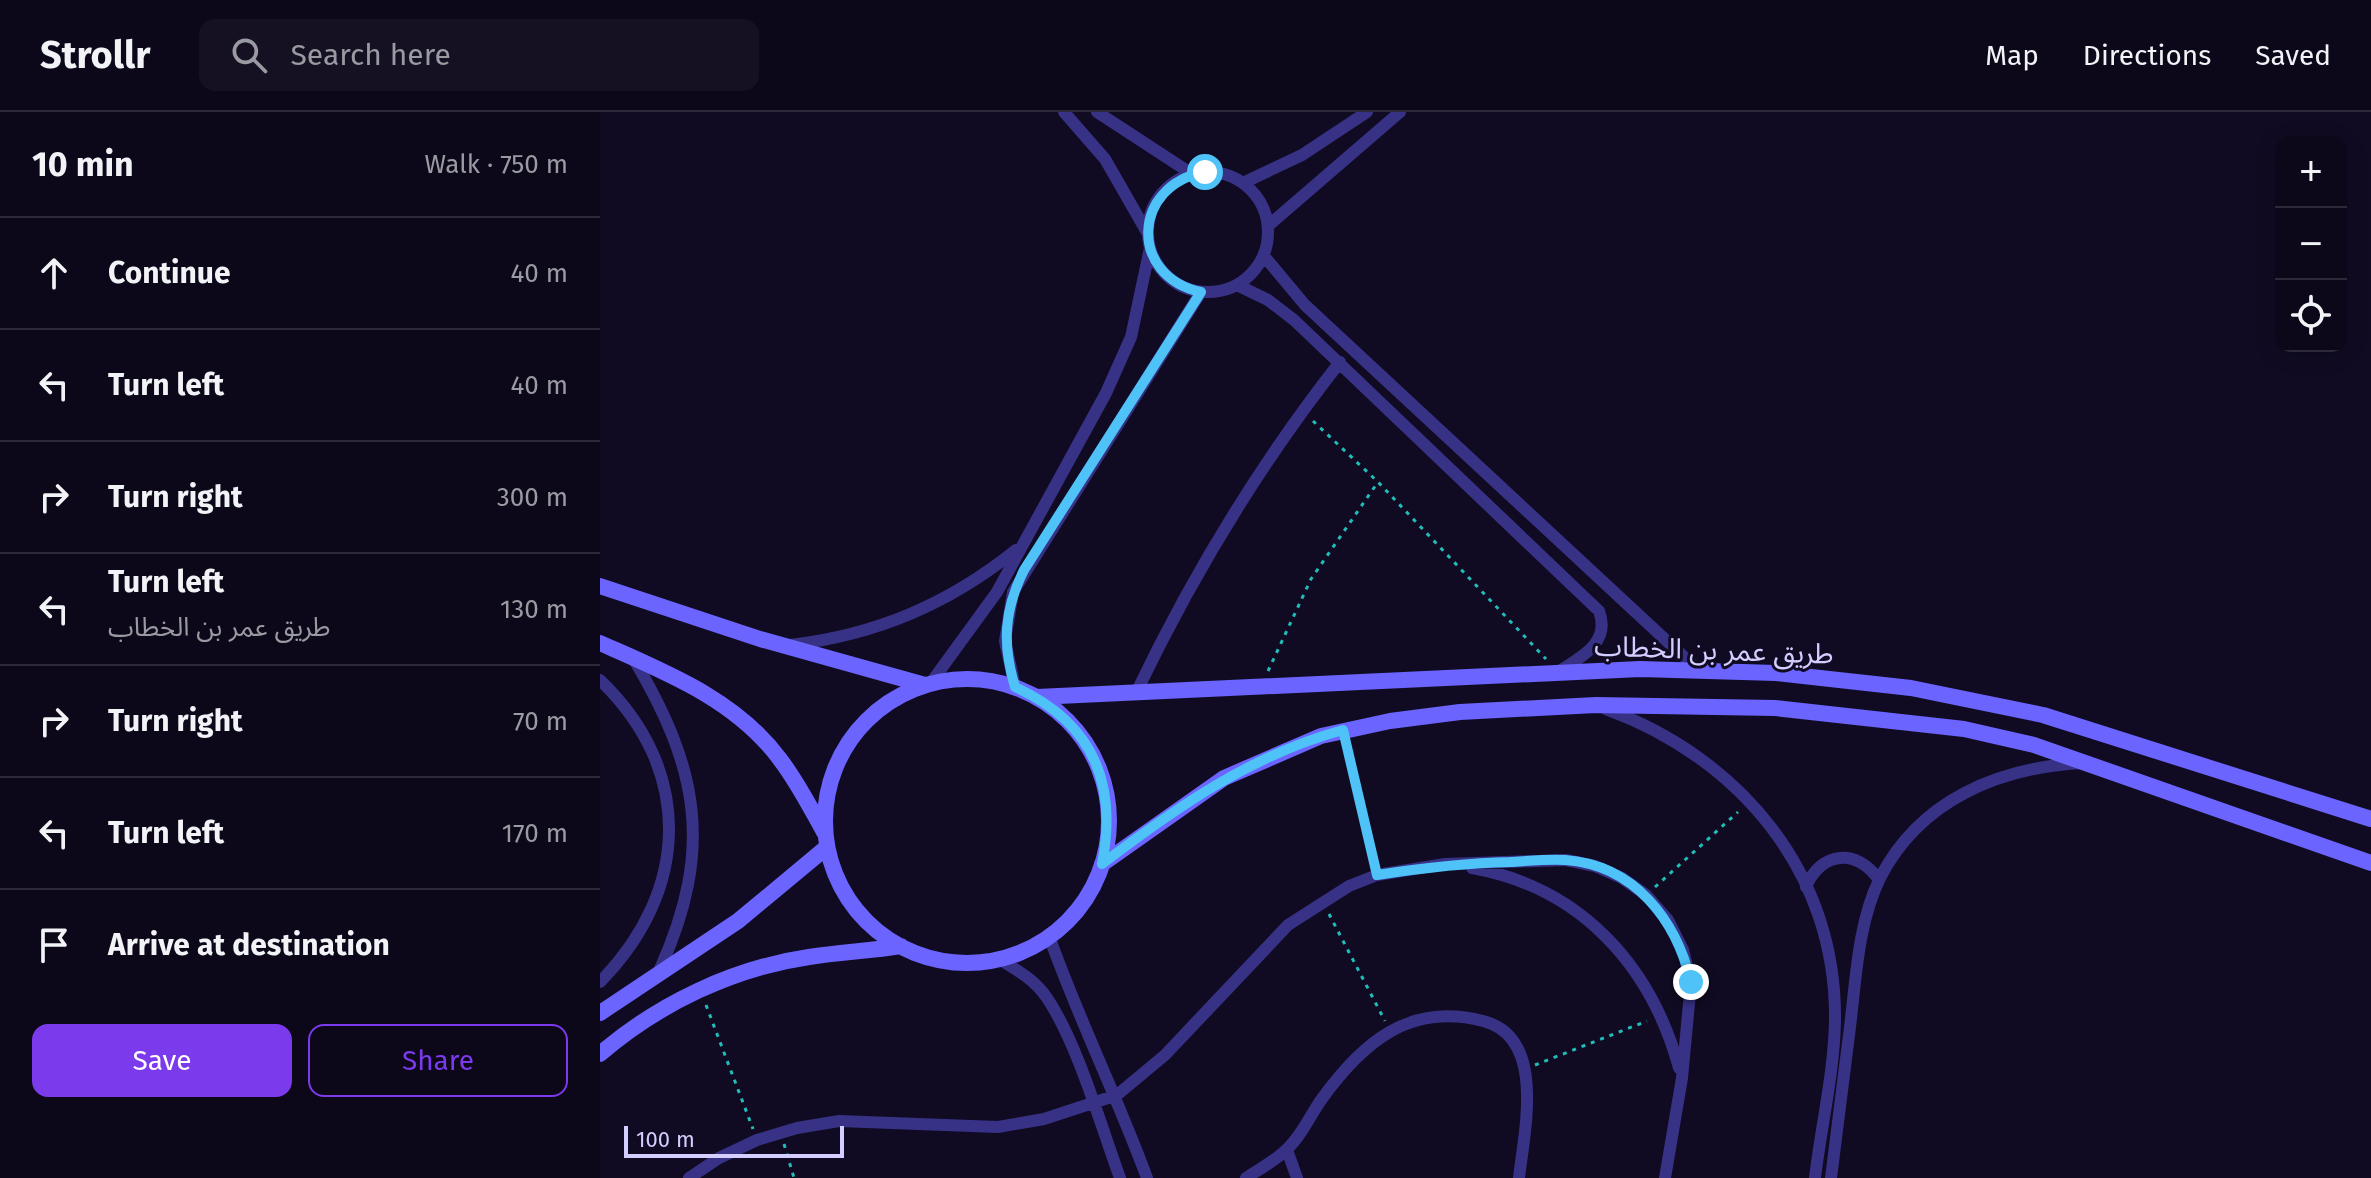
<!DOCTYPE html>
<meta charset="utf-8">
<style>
body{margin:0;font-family:"Fira Sans","Noto Sans Arabic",sans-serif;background:#151123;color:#f1f3f6}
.controls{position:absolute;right:24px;top:24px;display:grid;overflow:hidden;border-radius:16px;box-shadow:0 4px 20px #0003}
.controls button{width:72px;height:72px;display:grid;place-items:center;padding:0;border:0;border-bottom:2px solid #2c2939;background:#0c081a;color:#f1f3f6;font:40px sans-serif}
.scale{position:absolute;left:24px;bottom:20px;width:220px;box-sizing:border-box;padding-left:8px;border:4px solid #d4cdff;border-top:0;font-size:22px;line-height:28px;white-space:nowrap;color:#d4cdff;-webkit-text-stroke:6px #100b22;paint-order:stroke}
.stop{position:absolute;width:24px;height:24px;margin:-18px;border:6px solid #4fc3f7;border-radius:50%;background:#fff}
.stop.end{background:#4fc3f7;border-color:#fff;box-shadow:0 2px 8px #0008}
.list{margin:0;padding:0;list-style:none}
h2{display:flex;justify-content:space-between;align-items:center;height:104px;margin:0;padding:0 32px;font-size:34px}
h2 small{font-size:26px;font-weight:400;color:#9a9aa2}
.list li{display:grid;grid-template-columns:52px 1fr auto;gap:24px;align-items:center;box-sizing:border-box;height:112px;padding:0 32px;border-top:2px solid #2c2939}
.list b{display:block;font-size:30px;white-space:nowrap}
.list p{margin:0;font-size:26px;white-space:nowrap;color:#9a9aa2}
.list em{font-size:26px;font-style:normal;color:#9a9aa2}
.actions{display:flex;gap:16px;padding:24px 32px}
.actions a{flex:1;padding:18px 0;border:2px solid #7c3aed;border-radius:16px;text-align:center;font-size:28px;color:#7c3aed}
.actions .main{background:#7c3aed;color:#fff}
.icon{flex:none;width:44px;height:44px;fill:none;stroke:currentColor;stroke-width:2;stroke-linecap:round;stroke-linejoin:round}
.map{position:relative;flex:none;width:1771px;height:1066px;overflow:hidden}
header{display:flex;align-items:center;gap:48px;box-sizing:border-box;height:112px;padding:0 40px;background:#0c081a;border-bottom:2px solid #2c2939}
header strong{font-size:38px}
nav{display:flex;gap:44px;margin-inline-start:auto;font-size:28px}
.search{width:560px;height:72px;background:#151123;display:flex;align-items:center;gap:20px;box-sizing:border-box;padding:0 28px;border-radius:16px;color:#9a9aa2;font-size:30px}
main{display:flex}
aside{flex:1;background:#0c081a}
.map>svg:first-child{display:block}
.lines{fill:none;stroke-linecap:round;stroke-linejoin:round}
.path{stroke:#22bdb8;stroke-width:3;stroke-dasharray:4 6;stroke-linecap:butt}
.street{stroke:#373286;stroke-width:12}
.secondary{stroke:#6b64ff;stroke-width:16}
.route{stroke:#4fc3f7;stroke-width:10}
.labels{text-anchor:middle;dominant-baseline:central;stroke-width:6;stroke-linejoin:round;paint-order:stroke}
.street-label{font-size:28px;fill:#d4cdff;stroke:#100b22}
</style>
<header>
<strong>Strollr</strong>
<div class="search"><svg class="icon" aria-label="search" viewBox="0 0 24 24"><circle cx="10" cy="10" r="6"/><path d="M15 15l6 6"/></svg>Search here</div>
<nav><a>Map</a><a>Directions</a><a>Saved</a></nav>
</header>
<main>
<aside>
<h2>10 min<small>Walk · 750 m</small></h2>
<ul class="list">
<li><svg class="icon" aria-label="ahead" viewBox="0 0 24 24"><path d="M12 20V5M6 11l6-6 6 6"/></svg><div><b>Continue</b></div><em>40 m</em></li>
<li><svg class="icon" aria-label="left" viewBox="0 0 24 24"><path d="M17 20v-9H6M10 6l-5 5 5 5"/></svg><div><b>Turn left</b></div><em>40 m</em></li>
<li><svg class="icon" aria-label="right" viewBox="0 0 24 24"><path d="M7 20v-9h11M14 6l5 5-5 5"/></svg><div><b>Turn right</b></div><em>300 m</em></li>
<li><svg class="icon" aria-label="left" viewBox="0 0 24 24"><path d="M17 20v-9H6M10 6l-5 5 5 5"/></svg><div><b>Turn left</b><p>طريق عمر بن الخطاب</p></div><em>130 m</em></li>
<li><svg class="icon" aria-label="right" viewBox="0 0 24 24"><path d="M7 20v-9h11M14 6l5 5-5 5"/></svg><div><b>Turn right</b></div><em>70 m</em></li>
<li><svg class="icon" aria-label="left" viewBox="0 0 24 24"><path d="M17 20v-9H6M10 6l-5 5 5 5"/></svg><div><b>Turn left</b></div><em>170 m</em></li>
<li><svg class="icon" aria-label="arrive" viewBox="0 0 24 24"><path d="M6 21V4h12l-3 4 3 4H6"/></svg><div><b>Arrive at destination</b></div></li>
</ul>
<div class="actions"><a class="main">Save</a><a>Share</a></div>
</aside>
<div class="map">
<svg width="1771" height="1066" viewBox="0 0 1771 1066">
<rect width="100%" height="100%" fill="#100b22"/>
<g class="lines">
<path class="path" d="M713,309L778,370L946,547
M668,559L711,467L778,370
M747,634L774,751
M1055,775L1138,700
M729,802L785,909
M106,893L153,1017
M935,953L1047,909
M184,1032L194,1066"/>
<path class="street" d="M464,0L505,47L548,122
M497,0L592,62
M548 120a60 60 0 1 1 120 0a60 60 0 1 1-120 0Z
M643,71L702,43L767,0
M668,114L800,0
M664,144L705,193L1098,558
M637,173L668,188L694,208L999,499C1011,531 981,545 958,560
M190,533C276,523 349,492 416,438
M33,546C99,656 114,737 60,857
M0,568C94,658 90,779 0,870
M330,572L397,480L506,281L531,225L550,136
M415,575L405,529L413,480L601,180
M536,581C593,462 659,353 740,250
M1006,597C1140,646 1237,761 1235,909C1234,961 1221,1015 1215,1066
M872,756C980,775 1051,853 1079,956
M1206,775C1221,739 1257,736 1279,768
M449,824C478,906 517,984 547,1066
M399,847C417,858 435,868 447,886C477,930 501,1014 520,1066
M687,1038L697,1066
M89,1066L119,1046L157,1028L197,1016L239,1009L398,1015L444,1007L517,983L565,943L688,813L749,774L777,763L845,752L966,748L995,754L1022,766L1046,783L1068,808L1083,838L1091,870L1082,966L1065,1066
M646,1066C659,1057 675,1049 686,1038C700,1026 710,1004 721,988C762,931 809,890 883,909C947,925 924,1020 919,1066
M1231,1066C1237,1016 1244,965 1250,915C1256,866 1258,811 1280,766C1320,688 1398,656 1481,651"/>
<path class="secondary" d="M0,474L160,527L325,573
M0,531C65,560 135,587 179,646C197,669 210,695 224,720
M225 709a142 142 0 1 1 284 0a142 142 0 1 1-284 0Z
M437,585L1040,557L1176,561L1311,576L1443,603L1771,707
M502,752L624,666L721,624L790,609L860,600L996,593L1175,596L1364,617L1434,633L1771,751
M0,901L138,809L227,735
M0,942C58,892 133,856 209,845C240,840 270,839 301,834"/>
</g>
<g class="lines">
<path class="route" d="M605,60C532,73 528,164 601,180L424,458C404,498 402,532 415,575C492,610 518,671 502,752C577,695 651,643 743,618L777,763C822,756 865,751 910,750C928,749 947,747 965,748C1035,753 1076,808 1091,870"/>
</g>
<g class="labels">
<g class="street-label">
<text transform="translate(1114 538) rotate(2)">طريق عمر بن الخطاب</text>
</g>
</g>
</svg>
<div class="controls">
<button>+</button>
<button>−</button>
<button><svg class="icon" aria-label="locate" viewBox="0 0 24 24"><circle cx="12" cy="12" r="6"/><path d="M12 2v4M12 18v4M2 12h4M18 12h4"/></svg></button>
</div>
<div class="scale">100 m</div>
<div class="stop" style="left:605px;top:60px"></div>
<div class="stop end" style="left:1091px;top:870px"></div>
</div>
</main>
